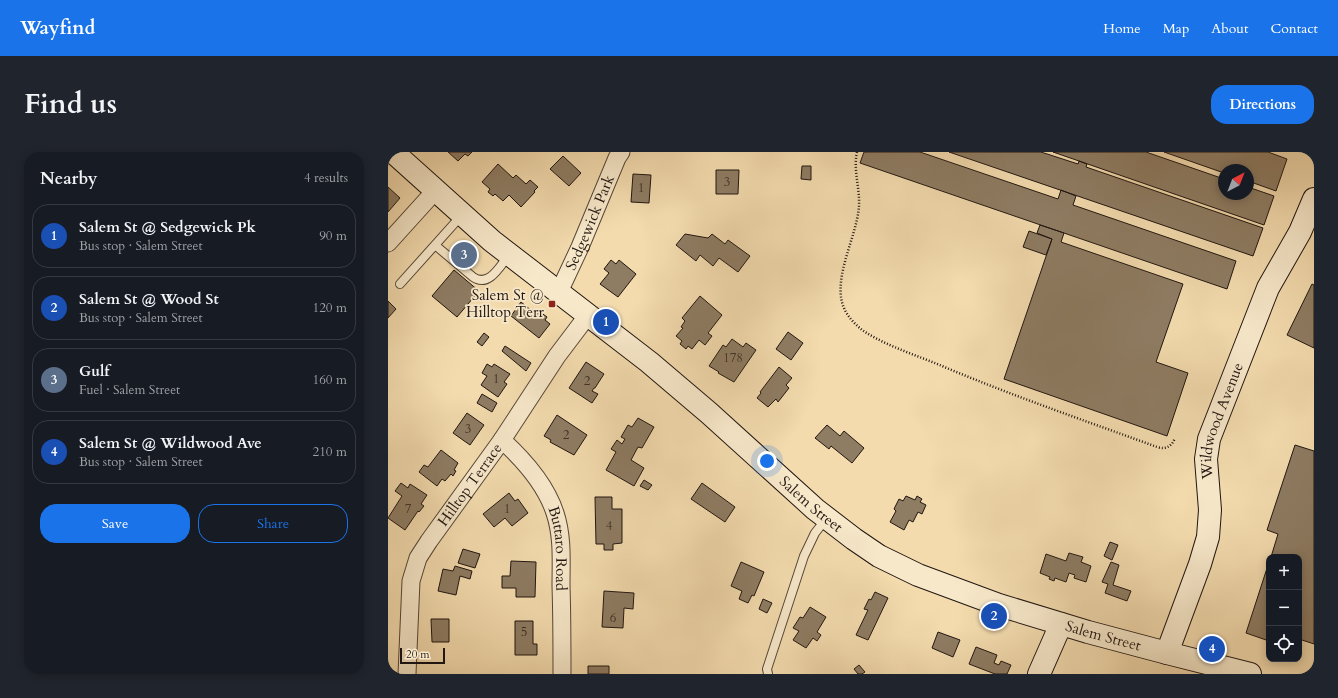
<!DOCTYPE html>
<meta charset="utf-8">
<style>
body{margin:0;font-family:Cardo,serif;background:#20242c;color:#f1f3f6}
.controls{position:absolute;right:12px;bottom:12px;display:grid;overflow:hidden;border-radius:8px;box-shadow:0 2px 10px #0003}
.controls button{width:36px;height:36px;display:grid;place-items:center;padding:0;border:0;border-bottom:1px solid #363941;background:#171b24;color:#f1f3f6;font:20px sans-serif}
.compass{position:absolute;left:830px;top:12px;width:36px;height:36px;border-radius:50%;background:#171b24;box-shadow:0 2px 10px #0003;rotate:42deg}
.scale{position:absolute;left:12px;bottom:10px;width:45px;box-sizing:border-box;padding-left:4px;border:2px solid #211611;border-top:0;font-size:11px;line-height:14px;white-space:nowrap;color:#211611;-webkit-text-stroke:3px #f7e8ca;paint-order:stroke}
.you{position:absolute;left:379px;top:309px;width:14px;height:14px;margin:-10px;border:3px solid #fff;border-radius:50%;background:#1a73e8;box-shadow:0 0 0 6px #1a73e833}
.badge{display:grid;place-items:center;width:26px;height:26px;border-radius:50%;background:#1a73e8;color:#fff;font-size:13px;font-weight:700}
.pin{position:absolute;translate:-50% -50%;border:2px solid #fff;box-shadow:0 1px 4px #0006}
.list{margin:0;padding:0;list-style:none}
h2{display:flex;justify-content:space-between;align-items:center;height:52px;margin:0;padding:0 16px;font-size:17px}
h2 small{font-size:13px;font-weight:400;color:#9ea1a6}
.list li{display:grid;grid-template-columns:26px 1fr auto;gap:12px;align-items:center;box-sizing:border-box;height:64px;margin:0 8px 8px;padding:0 8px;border:1px solid #363941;border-radius:16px}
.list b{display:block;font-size:15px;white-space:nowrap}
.list p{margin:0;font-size:13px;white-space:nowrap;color:#9ea1a6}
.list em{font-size:13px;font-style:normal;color:#9ea1a6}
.actions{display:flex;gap:8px;padding:12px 16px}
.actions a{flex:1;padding:9px 0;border:1px solid #1a73e8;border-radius:16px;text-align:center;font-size:14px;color:#1a73e8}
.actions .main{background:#1a73e8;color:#fff}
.icon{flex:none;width:22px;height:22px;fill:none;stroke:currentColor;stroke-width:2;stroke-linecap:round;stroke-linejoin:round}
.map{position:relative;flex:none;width:926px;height:522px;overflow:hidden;border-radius:16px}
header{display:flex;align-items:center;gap:24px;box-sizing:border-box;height:56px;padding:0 20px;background:#1a73e8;color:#fff}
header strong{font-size:19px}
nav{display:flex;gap:22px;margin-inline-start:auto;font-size:14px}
.intro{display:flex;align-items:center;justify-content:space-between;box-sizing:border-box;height:96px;padding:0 24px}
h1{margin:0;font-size:28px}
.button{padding:10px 18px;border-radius:16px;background:#1a73e8;color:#fff;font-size:14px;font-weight:700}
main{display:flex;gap:24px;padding:0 24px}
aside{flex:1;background:#171b24;border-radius:16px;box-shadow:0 2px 10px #0003}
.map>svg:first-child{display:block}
.building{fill:#8e7c63;stroke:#211611}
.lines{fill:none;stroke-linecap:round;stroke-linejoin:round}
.lane-casing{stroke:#564738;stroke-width:10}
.street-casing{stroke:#564738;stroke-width:19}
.secondary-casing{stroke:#211611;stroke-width:24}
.path{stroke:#211611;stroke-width:2.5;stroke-dasharray:1 2;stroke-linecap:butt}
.lane{stroke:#f7e8ca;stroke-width:8}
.street{stroke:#f7e8ca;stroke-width:17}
.secondary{stroke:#f7e8ca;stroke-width:22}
.poi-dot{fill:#8f2418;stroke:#f7e8ca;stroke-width:1.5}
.labels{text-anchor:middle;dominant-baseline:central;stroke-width:3.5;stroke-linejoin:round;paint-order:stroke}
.number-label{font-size:13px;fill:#3c3026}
.street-label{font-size:15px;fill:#211611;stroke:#f7e8ca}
.poi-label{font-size:15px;fill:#211611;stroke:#f7e8ca;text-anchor:end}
</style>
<header>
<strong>Wayfind</strong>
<nav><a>Home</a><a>Map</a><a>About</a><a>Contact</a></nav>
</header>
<div class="intro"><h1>Find us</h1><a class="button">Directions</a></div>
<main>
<aside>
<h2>Nearby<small>4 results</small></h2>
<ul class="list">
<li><span class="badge" style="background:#1a4fb4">1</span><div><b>Salem St @ Sedgewick Pk</b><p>Bus stop · Salem Street</p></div><em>90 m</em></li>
<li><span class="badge" style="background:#1a4fb4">2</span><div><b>Salem St @ Wood St</b><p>Bus stop · Salem Street</p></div><em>120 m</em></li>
<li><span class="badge" style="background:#5c6f8a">3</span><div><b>Gulf</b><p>Fuel · Salem Street</p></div><em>160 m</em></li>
<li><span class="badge" style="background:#1a4fb4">4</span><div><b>Salem St @ Wildwood Ave</b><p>Bus stop · Salem Street</p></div><em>210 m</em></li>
</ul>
<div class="actions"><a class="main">Save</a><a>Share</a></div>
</aside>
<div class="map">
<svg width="926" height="522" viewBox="0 0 926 522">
<rect width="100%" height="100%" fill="#f3dbae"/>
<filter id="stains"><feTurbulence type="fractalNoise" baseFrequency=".005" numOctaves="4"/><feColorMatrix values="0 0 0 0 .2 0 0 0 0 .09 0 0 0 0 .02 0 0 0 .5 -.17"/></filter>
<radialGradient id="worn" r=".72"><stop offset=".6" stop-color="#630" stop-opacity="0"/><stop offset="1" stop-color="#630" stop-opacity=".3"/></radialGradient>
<path class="building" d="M60,0H84L80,4L77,2L70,9Z
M476,0H532L670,47L673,38L688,44L685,53L848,109L839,137L472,11Z
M561,0H653L690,12L691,9L699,12L698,15L875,76L865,104Z
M665,0H758L836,27V42H860V35L886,44L876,73Z
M776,0H880L899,7L888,39L860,29V18H836V21Z
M175,4L193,21L181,34L162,17Z
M110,12L125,26L128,23L138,32L142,28L150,35L146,39L147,40L133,55L121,43L115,49L107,42L105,44L100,40L102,37L94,30Z
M414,14H423V28L413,27Z
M328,18H351L350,42H328Z
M245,22L263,23L261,51L243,50Z
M0,35L12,46L0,60Z
M652,73L676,81L673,90L795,132L768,210L800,221L779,284L616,227L664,87L649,81Z
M641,79L664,87L658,103L635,95Z
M297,82L320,86L324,82L337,92L340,88L362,104L350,120L331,106L325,114L312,103L308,109L288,93Z
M74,91L89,104L78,116L64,103Z
M223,108L228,112L231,108L248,122L230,145L212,132L221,121L216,117Z
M66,118L91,139L69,165L44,144Z
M924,132L926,133V196L899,183Z
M312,144L334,163L320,181L324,184L317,193L311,188L304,197L300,194L298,197L292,192L294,189L288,184L295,176L293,175L297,169L294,166Z
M0,149L8,157L0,166Z
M133,150L144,159L145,157L150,162L152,160L159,165L157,168L162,172L151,186L123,164Z
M400,180L415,191L403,208L388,197Z
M96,181L101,185L94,194L89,190Z
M344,187L355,195L358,191L368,198L346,230L330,221L331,220L321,214L335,193L338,195Z
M117,194L143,211L138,219L114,199Z
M198,210L216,222L207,236H206L204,239L210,242L204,251L181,236Z
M99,212L104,215L106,212L122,222L116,230L119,232L110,245L93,233L99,224L94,221Z
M391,215L404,226L398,233L401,236L390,250L388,247L380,255L369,246L373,241L372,240Z
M94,242L109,251L104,260L89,251Z
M79,261L96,273L82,293L65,281Z
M169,263L199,283L186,303L162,290L163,288L156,284Z
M250,266L266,275L254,296L250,295L243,308L256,316L246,334L218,318L228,300L223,297L229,288L234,292L237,287L233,285L240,273L244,275Z
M439,273L452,284L456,279L476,296L464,311L443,294L441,297L427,286Z
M907,293L926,299V492L911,487V405H883L890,382L879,378Z
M53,298L70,311L66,318L68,319L65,324L63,322L57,329L54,327L49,334L31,320L36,313L40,315Z
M256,328L264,333L260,338L252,334Z
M13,331L20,336L22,332L39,343L33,352L36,354L31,360L30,359L17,378L0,366L14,344L7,339Z
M314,331L347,355L337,370L303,347Z
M121,341L127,349L130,347L140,361L124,374L117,366L106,375L95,362Z
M518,344L527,348L529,344L534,347L532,350L538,353L534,362L530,360L525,370L521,368L516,378L502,370L508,359L506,357L511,347L515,349Z
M207,345H224V357H234V391L225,392V398H216V392H208Z
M722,390L730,393L724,408L716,404Z
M75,397L92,402L87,416L70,411Z
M681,401L695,405L693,410L703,414L698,430L686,426L687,423L681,421L678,430L667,426L666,429L661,427L662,425L652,421L658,402L678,409Z
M123,409L148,410L147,445H128V436H114V424H122Z
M353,410L376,420L366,444L364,443L360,451L351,447L354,439L343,434Z
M723,410L731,413L725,433L743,439L739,449L717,441L720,432L714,430Z
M881,410V489L858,481Z
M67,414L84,419L82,427L72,424L68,443L50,439L55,417L65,419Z
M216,439L246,441L245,457L236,456L235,476L214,475Z
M487,440L500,446L480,488L468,483L480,458L476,457L481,447L483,448Z
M375,447L384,451L379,461L371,457Z
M422,455L438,465L429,480L433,483L429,489L425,486L418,496L405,488L411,479L405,476L412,465L415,466Z
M43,467H61V490H44Z
M127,469H145V492H149V503H127Z
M550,480L572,488L565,505L544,496Z
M588,495L609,503L606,511L611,513L613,509L623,513L619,522H607L581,512Z
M471,513L477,520L474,522H470L466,517Z
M200,514H221V522H200Z"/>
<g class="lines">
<g class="lane-casing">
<path id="lane" d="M47,93L85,125C101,136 112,114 121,103
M12,132L73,64
M380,522L379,517L416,404L427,381L438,367"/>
</g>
<g class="street-casing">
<g id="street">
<path d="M0,91L47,39"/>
<path id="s1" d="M171,140L192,95L229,6L233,0"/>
<path id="s2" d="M114,288C136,308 158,333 167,361C175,385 173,410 173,434C174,463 174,493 174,522"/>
<path id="s3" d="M19,522L23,429L30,406L41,389L114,288L169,204L200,163"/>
</g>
</g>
<g class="secondary-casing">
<g id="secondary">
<path id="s4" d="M5,0L104,89L261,210L321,261L427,357L466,387L491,404L530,423L611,453L700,480L779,501L862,522"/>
<path id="s5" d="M779,501L812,412L820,385L822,358L818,307L821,287L880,136L912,80L926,47"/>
<path d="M651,522L673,472"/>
</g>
</g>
<path class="path" d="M469,0C465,18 472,36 471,54C469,86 441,131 458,160C462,167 468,173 474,178C498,194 528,203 554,214C625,244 698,269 769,295C778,298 784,294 787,286"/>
<use href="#lane" class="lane"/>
<use href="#street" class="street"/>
<use href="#secondary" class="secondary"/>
</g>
<rect class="poi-dot" x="160" y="148" width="8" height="8" rx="2"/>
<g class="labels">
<g class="number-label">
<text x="339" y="30">3</text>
<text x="253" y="36">1</text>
<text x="345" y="206">178</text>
<text x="108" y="227">1</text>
<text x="199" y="229">2</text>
<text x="80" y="277">3</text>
<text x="178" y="283">2</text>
<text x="20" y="357">7</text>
<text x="119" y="357">1</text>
<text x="221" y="374">4</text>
<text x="225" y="466">6</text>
<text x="136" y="480">5</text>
</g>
<g class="street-label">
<text stroke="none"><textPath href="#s1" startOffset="76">Sedgewick Park</textPath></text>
<text stroke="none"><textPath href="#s5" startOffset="242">Wildwood Avenue</textPath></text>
<text stroke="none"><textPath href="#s3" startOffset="207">Hilltop Terrace</textPath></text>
<text stroke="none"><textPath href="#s4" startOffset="547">Salem Street</textPath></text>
<text stroke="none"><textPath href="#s2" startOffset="127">Buttaro Road</textPath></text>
<text stroke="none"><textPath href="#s4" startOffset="871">Salem Street</textPath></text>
</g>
<g class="poi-label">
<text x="156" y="143">Salem St @<tspan x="156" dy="17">Hilltop Terr</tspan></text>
</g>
</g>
<rect width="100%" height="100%" filter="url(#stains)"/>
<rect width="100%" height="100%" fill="url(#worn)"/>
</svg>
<div class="controls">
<button>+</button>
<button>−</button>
<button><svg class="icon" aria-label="locate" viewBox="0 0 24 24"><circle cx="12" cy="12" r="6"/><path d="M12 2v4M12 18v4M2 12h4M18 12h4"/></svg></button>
</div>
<svg class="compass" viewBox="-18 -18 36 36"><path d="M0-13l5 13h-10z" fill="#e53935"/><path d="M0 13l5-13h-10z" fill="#9ea1a6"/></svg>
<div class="scale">20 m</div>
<div class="you"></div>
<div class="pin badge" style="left:218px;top:170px;background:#1a4fb4">1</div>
<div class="pin badge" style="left:606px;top:464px;background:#1a4fb4">2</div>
<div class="pin badge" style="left:76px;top:103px;background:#5c6f8a">3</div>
<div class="pin badge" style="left:824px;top:497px;background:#1a4fb4">4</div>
</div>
</main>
